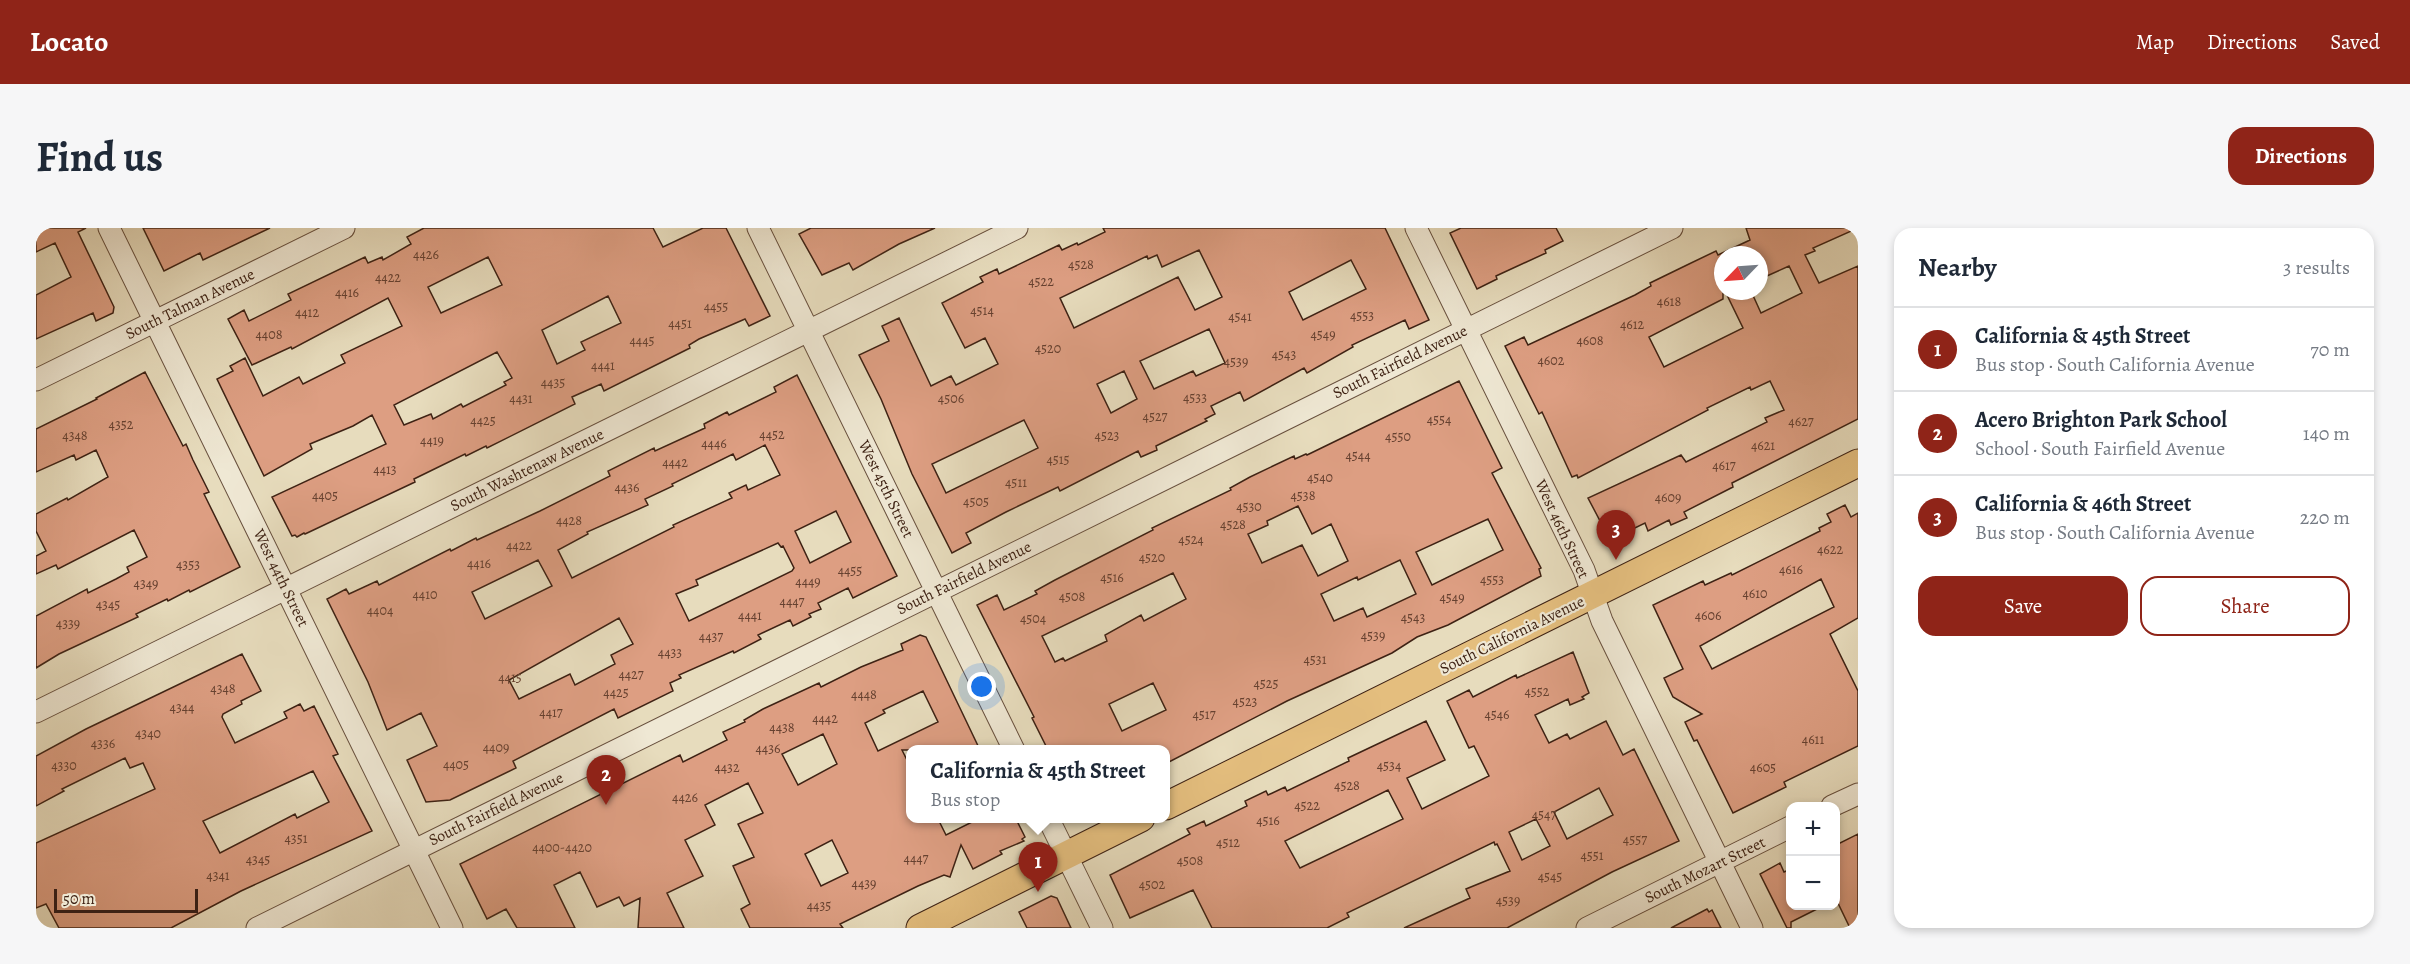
<!DOCTYPE html>
<meta charset="utf-8">
<style>
body{margin:0;font-family:Alegreya,serif;background:#f6f6f7;color:#1f2937}
.controls{position:absolute;right:18px;bottom:18px;display:grid;overflow:hidden;border-radius:12px;box-shadow:0 3px 9px #0003}
.controls button{width:54px;height:54px;display:grid;place-items:center;padding:0;border:0;border-bottom:2px solid #e0e1e3;background:#fff;color:#1f2937;font:30px sans-serif}
.compass{position:absolute;left:1678px;top:18px;width:54px;height:54px;border-radius:50%;background:#fff;box-shadow:0 3px 9px #0003;rotate:245deg}
.scale{position:absolute;left:18px;bottom:15px;width:144px;box-sizing:border-box;padding-left:6px;border:3px solid #3e2214;border-top:0;font-size:16px;line-height:21px;white-space:nowrap;color:#3e2214;-webkit-text-stroke:4px #efe8d4;paint-order:stroke}
.you{position:absolute;left:946px;top:459px;width:21px;height:21px;margin:-15px;border:4px solid #fff;border-radius:50%;background:#1a73e8;box-shadow:0 0 0 9px #1a73e833}
.badge{display:grid;place-items:center;width:39px;height:39px;border-radius:50%;background:#8f2418;color:#fff;font-size:20px;font-weight:700}
.pin{position:absolute;translate:-50% -50px;filter:drop-shadow(0 2px 3px #0008)}
.pin::after{content:'';position:absolute;top:32px;width:21px;height:18px;background:inherit;clip-path:polygon(0 0,100% 0,50% 100%)}
.popup{position:absolute;left:870px;top:517px;width:264px;height:78px;box-sizing:border-box;display:grid;place-content:center;border-radius:12px;background:#fff;filter:drop-shadow(0 2px 4px #0005);font-size:20px;white-space:nowrap;color:#747a83}
.popup b{font-size:22px;color:#1f2937}
.popup::after{content:'';position:absolute;left:50%;top:100%;margin-left:-12px;border:12px solid transparent;border-top-color:#fff}
.list{margin:0;padding:0;list-style:none}
h2{display:flex;justify-content:space-between;align-items:center;height:78px;margin:0;padding:0 24px;font-size:26px}
h2 small{font-size:20px;font-weight:400;color:#747a83}
.list li{display:grid;grid-template-columns:39px 1fr auto;gap:18px;align-items:center;box-sizing:border-box;height:84px;padding:0 24px;border-top:2px solid #e0e1e3}
.list b{display:block;font-size:22px;white-space:nowrap}
.list p{margin:0;font-size:20px;white-space:nowrap;color:#747a83}
.list em{font-size:20px;font-style:normal;color:#747a83}
.actions{display:flex;gap:12px;padding:18px 24px}
.actions a{flex:1;padding:14px 0;border:2px solid #8f2418;border-radius:18px;text-align:center;font-size:21px;color:#8f2418}
.actions .main{background:#8f2418;color:#fff}
.map{position:relative;flex:none;width:1822px;height:700px;overflow:hidden;border-radius:18px}
header{display:flex;align-items:center;gap:36px;box-sizing:border-box;height:84px;padding:0 30px;background:#8f2418;color:#fff}
header strong{font-size:28px}
nav{display:flex;gap:33px;margin-inline-start:auto;font-size:21px}
.intro{display:flex;align-items:center;justify-content:space-between;box-sizing:border-box;height:144px;padding:0 36px}
h1{margin:0;font-size:42px}
.button{padding:15px 27px;border-radius:18px;background:#8f2418;color:#fff;font-size:21px;font-weight:700}
main{display:flex;gap:36px;padding:0 36px}
aside{flex:1;background:#fff;border-radius:18px;box-shadow:0 3px 9px #0003}
.map>svg:first-child{display:block}
.building{fill:#dd9e82;stroke:#3e2214;stroke-width:1.5;fill-rule:evenodd}
.lines{fill:none;stroke-linecap:round;stroke-linejoin:round}
.minor-casing{stroke:#68503e;stroke-width:23}
.major-casing{stroke:#3e2214;stroke-width:29}
.minor{stroke:#efe8d4;stroke-width:21}
.major{stroke:#e4be7e;stroke-width:27}
.labels{text-anchor:middle;dominant-baseline:central;stroke-width:4.5;stroke-linejoin:round;paint-order:stroke}
.number-label{font-size:14px;fill:#664130}
.street-label{font-size:16px;fill:#3e2214;stroke:#efe8d4}
</style>
<header>
<strong>Locato</strong>
<nav><a>Map</a><a>Directions</a><a>Saved</a></nav>
</header>
<div class="intro"><h1>Find us</h1><a class="button">Directions</a></div>
<main>
<div class="map">
<svg width="1822" height="700" viewBox="0 0 1822 700">
<rect width="100%" height="100%" fill="#e7dcbd"/>
<filter id="stains"><feTurbulence type="fractalNoise" baseFrequency=".00333" numOctaves="4"/><feColorMatrix values="0 0 0 0 .2 0 0 0 0 .09 0 0 0 0 .02 0 0 0 .5 -.17"/></filter>
<radialGradient id="worn" r=".72"><stop offset=".6" stop-color="#630" stop-opacity="0"/><stop offset="1" stop-color="#630" stop-opacity=".3"/></radialGradient>
<path class="building" d="M0,0H50L42,4L78,79L77,85L60,93L57,85L0,111V67L35,49L19,15L0,24Z
M107,0H234L167,32L164,25L128,43Z
M388,0H617L627,19L667,0H690L734,88L713,98L709,91L663,111L653,117L654,120L568,163L565,156L536,169L539,176L451,220L450,218L430,228L429,226L378,251L379,254L269,306L268,305L261,309L259,307L256,308L236,269L350,216L336,187L317,198L274,216L276,221L228,248L181,151L197,143L194,138L209,130L227,168L263,149L267,156L309,135L305,127L366,98L352,70L256,121L255,119L216,137L192,91L208,82L213,93L255,72L252,66L329,29L332,35L346,29L347,32L375,16L371,9ZM452,29L466,57L405,85L392,59ZM572,68L585,95L545,114L549,122L521,136L506,102ZM461,124L476,150L468,154L470,157L427,179L425,176L397,191L395,186L368,197L358,177Z
M775,0H899L863,16L817,42L813,35L786,47L763,6Z
M1067,0H1349L1393,92L1373,101L1369,92L1316,117L1317,119L1271,145L1268,140L1208,173L1204,164L1175,178L1179,186L1169,191L1171,193L1120,218L1121,222L1105,229L1102,223L1024,263L1022,259L970,284L930,305L935,315L916,325L876,246L845,171L823,127L853,113L846,98L863,90L895,158L915,148L920,157L962,136L949,110L929,120L906,75L947,54L944,49L961,41L963,46L1023,17L1026,22L1041,15L1042,17L1069,4ZM1163,22L1186,69L1159,82L1142,49L1038,100L1024,70L1111,28L1112,31L1121,27L1126,39ZM1315,32L1330,61L1267,92L1253,64ZM1173,101L1189,135L1160,148L1157,143L1118,161L1104,133ZM1088,143L1101,171L1075,185L1061,156ZM988,192L1002,220L910,265L896,236Z
M1425,0H1520L1527,13L1509,22L1510,25L1460,48L1461,51L1441,61L1414,5Z
M1710,0H1822L1777,20L1779,23L1769,27L1783,55L1822,38V191L1696,255L1697,259L1648,284L1651,290L1635,297L1633,292L1612,303L1609,295L1574,312L1552,270L1645,227L1650,234L1731,194L1729,190L1748,182L1734,153L1715,162L1714,159L1671,180L1672,182L1542,250L1541,247L1536,249L1506,184L1503,186L1469,118L1488,109L1492,117L1599,67L1615,58L1614,55L1653,36L1680,23L1682,27L1714,12ZM1687,27H1723L1731,48L1753,38L1766,65L1725,85L1715,63H1689L1707,100L1628,139L1613,109L1687,71Z
M109,144L147,218L150,216L157,232L173,264L168,266L204,339L154,364L153,362L132,373L131,371L100,386L102,389L23,426L0,440V388L51,361L52,365L80,351L93,344L91,339L111,329L98,302L22,341L20,337L0,346V328L10,323L0,303V286L31,270L32,272L72,249L60,222L40,232L38,227L0,244V201L61,171L60,170Z
M761,147L861,348L817,370L812,360L782,375L785,381L773,386L775,389L757,398L754,392L722,407L725,411L698,425L697,423L643,447L645,450L634,455L637,463L582,490L578,481L477,533L480,540L414,572L390,574L371,532L401,518L385,485L351,502L332,454L291,371L310,361L313,366L341,353L343,357L414,321L415,323L440,310L441,312L504,283L574,248L572,243L618,220L619,223L669,200L668,196L691,184L693,187L740,164L738,159ZM729,217L744,247L712,262L710,257L693,265L696,270L637,297L638,299L536,350L522,322L552,306L551,304L612,277L609,271L637,258L636,256L697,226L700,232ZM800,283L815,314L774,335L759,303ZM742,315L745,319L747,318L758,340L756,343L653,393L640,366L662,357L660,352ZM502,332L516,358L449,391L436,364ZM583,390L597,416L575,427L579,436L539,457L534,446L483,471L473,452Z
M1423,153L1466,240L1456,245L1505,340L1503,341L1505,348L1412,397L1381,409L1356,425L1251,473L1131,535L1130,522H1012L996,490L998,489L941,377L961,367L968,382L1001,366L999,363L1019,352L1117,302L1116,300L1195,262L1194,260L1214,249L1258,228L1259,231L1270,226L1271,227ZM1262,278L1276,306L1295,296L1312,333L1282,348L1266,317L1226,335L1212,306L1232,297L1231,293ZM1452,291L1467,322L1396,357L1380,324ZM1364,332L1380,366L1331,389L1327,380L1298,393L1285,366L1321,349L1322,352ZM1137,345L1150,371L1108,393L1105,387L1069,407L1071,413L1029,433L1027,430L1019,434L1006,408ZM1117,455L1130,482L1086,503L1073,476Z
M1809,277L1815,289L1822,285V390L1794,406L1822,463V518L1748,554L1750,559L1697,585L1661,512L1658,513L1649,494L1666,486L1637,469L1628,450L1647,441L1617,377L1667,353L1669,357L1695,345L1696,347L1784,303L1783,300L1795,294L1791,286ZM1785,351L1798,379L1676,441L1664,418Z
M884,407L890,409L944,522H866L874,538V591H902L910,607L942,591H980L989,609L986,611L988,613L964,623L966,626L937,641L925,617L914,649L908,647L882,658L804,696L807,700H714L705,681L714,676L697,638L718,629L702,596L727,585L712,555L669,577L679,597L649,612L667,648L631,665L648,700H602L604,670L588,678L583,669L561,679L544,644L518,657L539,700H481L470,681L451,691L424,636L644,527L647,534L691,512L687,504L709,494L708,492L727,481L783,455L785,459L825,439L867,422L865,416ZM887,463L902,494L842,523L829,495L849,485L847,482ZM787,506L801,536L762,557L746,526ZM796,612L812,645L785,658L769,626Z
M1537,424L1553,465L1546,469L1548,471L1534,477L1532,471L1499,487L1513,515L1531,506L1534,511L1570,493L1587,527L1598,521L1643,613L1576,644L1471,700H1368L1434,670L1430,661L1474,643L1461,616L1459,617L1458,614L1311,685L1313,689L1291,700H1176L1157,662L1094,690L1074,647L1154,606L1151,601L1168,593L1170,598L1211,578L1209,573L1230,563L1232,567L1249,559L1251,563L1313,533L1312,530L1390,493L1409,532L1371,550L1386,581L1453,548L1438,518L1433,520L1411,473L1433,462L1437,469L1480,447L1481,450ZM1563,560L1577,587L1531,611L1518,584ZM1352,562L1367,591L1264,640L1249,613ZM1500,591L1514,618L1486,632L1473,604Z
M206,426L225,463L205,473L206,476L187,486L186,489L199,515L251,490L248,484L264,476L268,483L278,478L302,526L297,528L336,603L205,663L135,700H23L10,676L0,680V615L119,561L107,535L94,540L89,530L26,561L28,563L0,578V528L50,501ZM277,543L293,574L261,590L259,586L184,625L167,593Z
M1822,606V700H1814L1800,671V617Z
M1744,635L1748,644L1755,641V678H1787L1755,694V700H1751L1724,646Z
M1015,668L1021,670L1035,700H991L983,684Z
M1671,681L1673,684L1676,682L1685,700H1635Z"/>
<g class="lines">
<g class="minor-casing">
<path id="minor" d="M73,0L416,700
M722,0L978,522
M1380,0L1548,342L1566,393L1716,700
M0,152L308,0
M0,484L981,0
M1796,578L1822,566
M1012,590L1066,700
M221,700L1636,0
M1551,700L1754,599"/>
</g>
<g class="major-casing">
<path id="major" d="M1130,578L1822,235
M884,700L1105,590"/>
</g>
<use href="#minor" class="minor"/>
<use href="#major" class="major"/>
</g>
<g class="labels">
<g class="number-label">
<text x="390" y="26">4426</text>
<text x="1045" y="36">4528</text>
<text x="352" y="49">4422</text>
<text x="1005" y="53">4522</text>
<text x="311" y="64">4416</text>
<text x="1633" y="73">4618</text>
<text x="680" y="78">4455</text>
<text x="946" y="82">4514</text>
<text x="271" y="84">4412</text>
<text x="1326" y="87">4553</text>
<text x="1204" y="88">4541</text>
<text x="644" y="95">4451</text>
<text x="1596" y="96">4612</text>
<text x="233" y="106">4408</text>
<text x="1287" y="106">4549</text>
<text x="606" y="112">4445</text>
<text x="1554" y="112">4608</text>
<text x="1012" y="120">4520</text>
<text x="1248" y="126">4543</text>
<text x="1515" y="132">4602</text>
<text x="1200" y="133">4539</text>
<text x="567" y="137">4441</text>
<text x="517" y="154">4435</text>
<text x="1159" y="169">4533</text>
<text x="485" y="170">4431</text>
<text x="915" y="170">4506</text>
<text x="1119" y="188">4527</text>
<text x="1403" y="191">4554</text>
<text x="447" y="192">4425</text>
<text x="1765" y="193">4627</text>
<text x="85" y="196">4352</text>
<text x="736" y="206">4452</text>
<text x="39" y="207">4348</text>
<text x="1071" y="207">4523</text>
<text x="1362" y="208">4550</text>
<text x="396" y="212">4419</text>
<text x="678" y="215">4446</text>
<text x="1727" y="217">4621</text>
<text x="1322" y="227">4544</text>
<text x="1022" y="231">4515</text>
<text x="639" y="234">4442</text>
<text x="1688" y="237">4617</text>
<text x="349" y="241">4413</text>
<text x="1284" y="249">4540</text>
<text x="980" y="254">4511</text>
<text x="591" y="259">4436</text>
<text x="289" y="267">4405</text>
<text x="1267" y="267">4538</text>
<text x="1632" y="269">4609</text>
<text x="940" y="273">4505</text>
<text x="1213" y="278">4530</text>
<text x="533" y="292">4428</text>
<text x="1197" y="296">4528</text>
<text x="1155" y="311">4524</text>
<text x="483" y="317">4422</text>
<text x="1794" y="321">4622</text>
<text x="1116" y="329">4520</text>
<text x="443" y="335">4416</text>
<text x="152" y="336">4353</text>
<text x="1755" y="341">4616</text>
<text x="814" y="342">4455</text>
<text x="1076" y="349">4516</text>
<text x="1456" y="351">4553</text>
<text x="772" y="353">4449</text>
<text x="110" y="355">4349</text>
<text x="1719" y="365">4610</text>
<text x="389" y="366">4410</text>
<text x="1036" y="368">4508</text>
<text x="1416" y="369">4549</text>
<text x="756" y="373">4447</text>
<text x="72" y="376">4345</text>
<text x="344" y="382">4404</text>
<text x="714" y="387">4441</text>
<text x="1672" y="387">4606</text>
<text x="1377" y="389">4543</text>
<text x="997" y="390">4504</text>
<text x="32" y="395">4339</text>
<text x="1337" y="407">4539</text>
<text x="675" y="408">4437</text>
<text x="634" y="424">4433</text>
<text x="1279" y="431">4531</text>
<text x="595" y="446">4427</text>
<text x="474" y="449">4415</text>
<text x="1230" y="455">4525</text>
<text x="187" y="460">4348</text>
<text x="1501" y="463">4552</text>
<text x="580" y="464">4425</text>
<text x="828" y="466">4448</text>
<text x="1209" y="473">4523</text>
<text x="146" y="479">4344</text>
<text x="515" y="484">4417</text>
<text x="1168" y="486">4517</text>
<text x="1461" y="486">4546</text>
<text x="789" y="490">4442</text>
<text x="746" y="499">4438</text>
<text x="112" y="505">4340</text>
<text x="1777" y="511">4611</text>
<text x="67" y="515">4336</text>
<text x="460" y="519">4409</text>
<text x="732" y="520">4436</text>
<text x="420" y="536">4405</text>
<text x="28" y="537">4330</text>
<text x="1353" y="537">4534</text>
<text x="691" y="539">4432</text>
<text x="1727" y="539">4605</text>
<text x="1311" y="557">4528</text>
<text x="649" y="569">4426</text>
<text x="1271" y="577">4522</text>
<text x="1508" y="586">4547</text>
<text x="1232" y="592">4516</text>
<text x="260" y="610">4351</text>
<text x="1599" y="611">4557</text>
<text x="1192" y="614">4512</text>
<text x="526" y="619">4400-4420</text>
<text x="1556" y="627">4551</text>
<text x="880" y="630">4447</text>
<text x="222" y="631">4345</text>
<text x="1154" y="632">4508</text>
<text x="182" y="647">4341</text>
<text x="1514" y="648">4545</text>
<text x="828" y="655">4439</text>
<text x="1116" y="656">4502</text>
<text x="1472" y="672">4539</text>
<text x="783" y="677">4435</text>
</g>
<g class="street-label">
<text transform="translate(154 76) rotate(-26)">South Talman Avenue</text>
<text transform="translate(1364 134) rotate(-26)">South Fairfield Avenue</text>
<text transform="translate(491 242) rotate(-26)">South Washtenaw Avenue</text>
<text transform="translate(850 261) rotate(64)">West 45th Street</text>
<text transform="translate(1526 301) rotate(65)">West 46th Street</text>
<text transform="translate(245 350) rotate(64)">West 44th Street</text>
<text transform="translate(928 350) rotate(-26)">South Fairfield Avenue</text>
<text transform="translate(1476 407) rotate(-26)">South California Avenue</text>
<text transform="translate(460 581) rotate(-26)">South Fairfield Avenue</text>
<text transform="translate(1669 642) rotate(-26)">South Mozart Street</text>
</g>
</g>
<rect width="100%" height="100%" filter="url(#stains)"/>
<rect width="100%" height="100%" fill="url(#worn)"/>
</svg>
<div class="controls">
<button>+</button>
<button>−</button>
</div>
<svg class="compass" viewBox="-18 -18 36 36"><path d="M0-13l5 13h-10z" fill="#e53935"/><path d="M0 13l5-13h-10z" fill="#747a83"/></svg>
<div class="scale">50 m</div>
<div class="you"></div>
<div class="pin badge" style="left:1002px;top:664px">1</div>
<div class="popup"><b>California &amp; 45th Street</b>Bus stop</div>
<div class="pin badge" style="left:570px;top:577px">2</div>
<div class="pin badge" style="left:1580px;top:332px">3</div>
</div>
<aside>
<h2>Nearby<small>3 results</small></h2>
<ul class="list">
<li><span class="badge">1</span><div><b>California &amp; 45th Street</b><p>Bus stop · South California Avenue</p></div><em>70 m</em></li>
<li><span class="badge">2</span><div><b>Acero Brighton Park School</b><p>School · South Fairfield Avenue</p></div><em>140 m</em></li>
<li><span class="badge">3</span><div><b>California &amp; 46th Street</b><p>Bus stop · South California Avenue</p></div><em>220 m</em></li>
</ul>
<div class="actions"><a class="main">Save</a><a>Share</a></div>
</aside>
</main>
